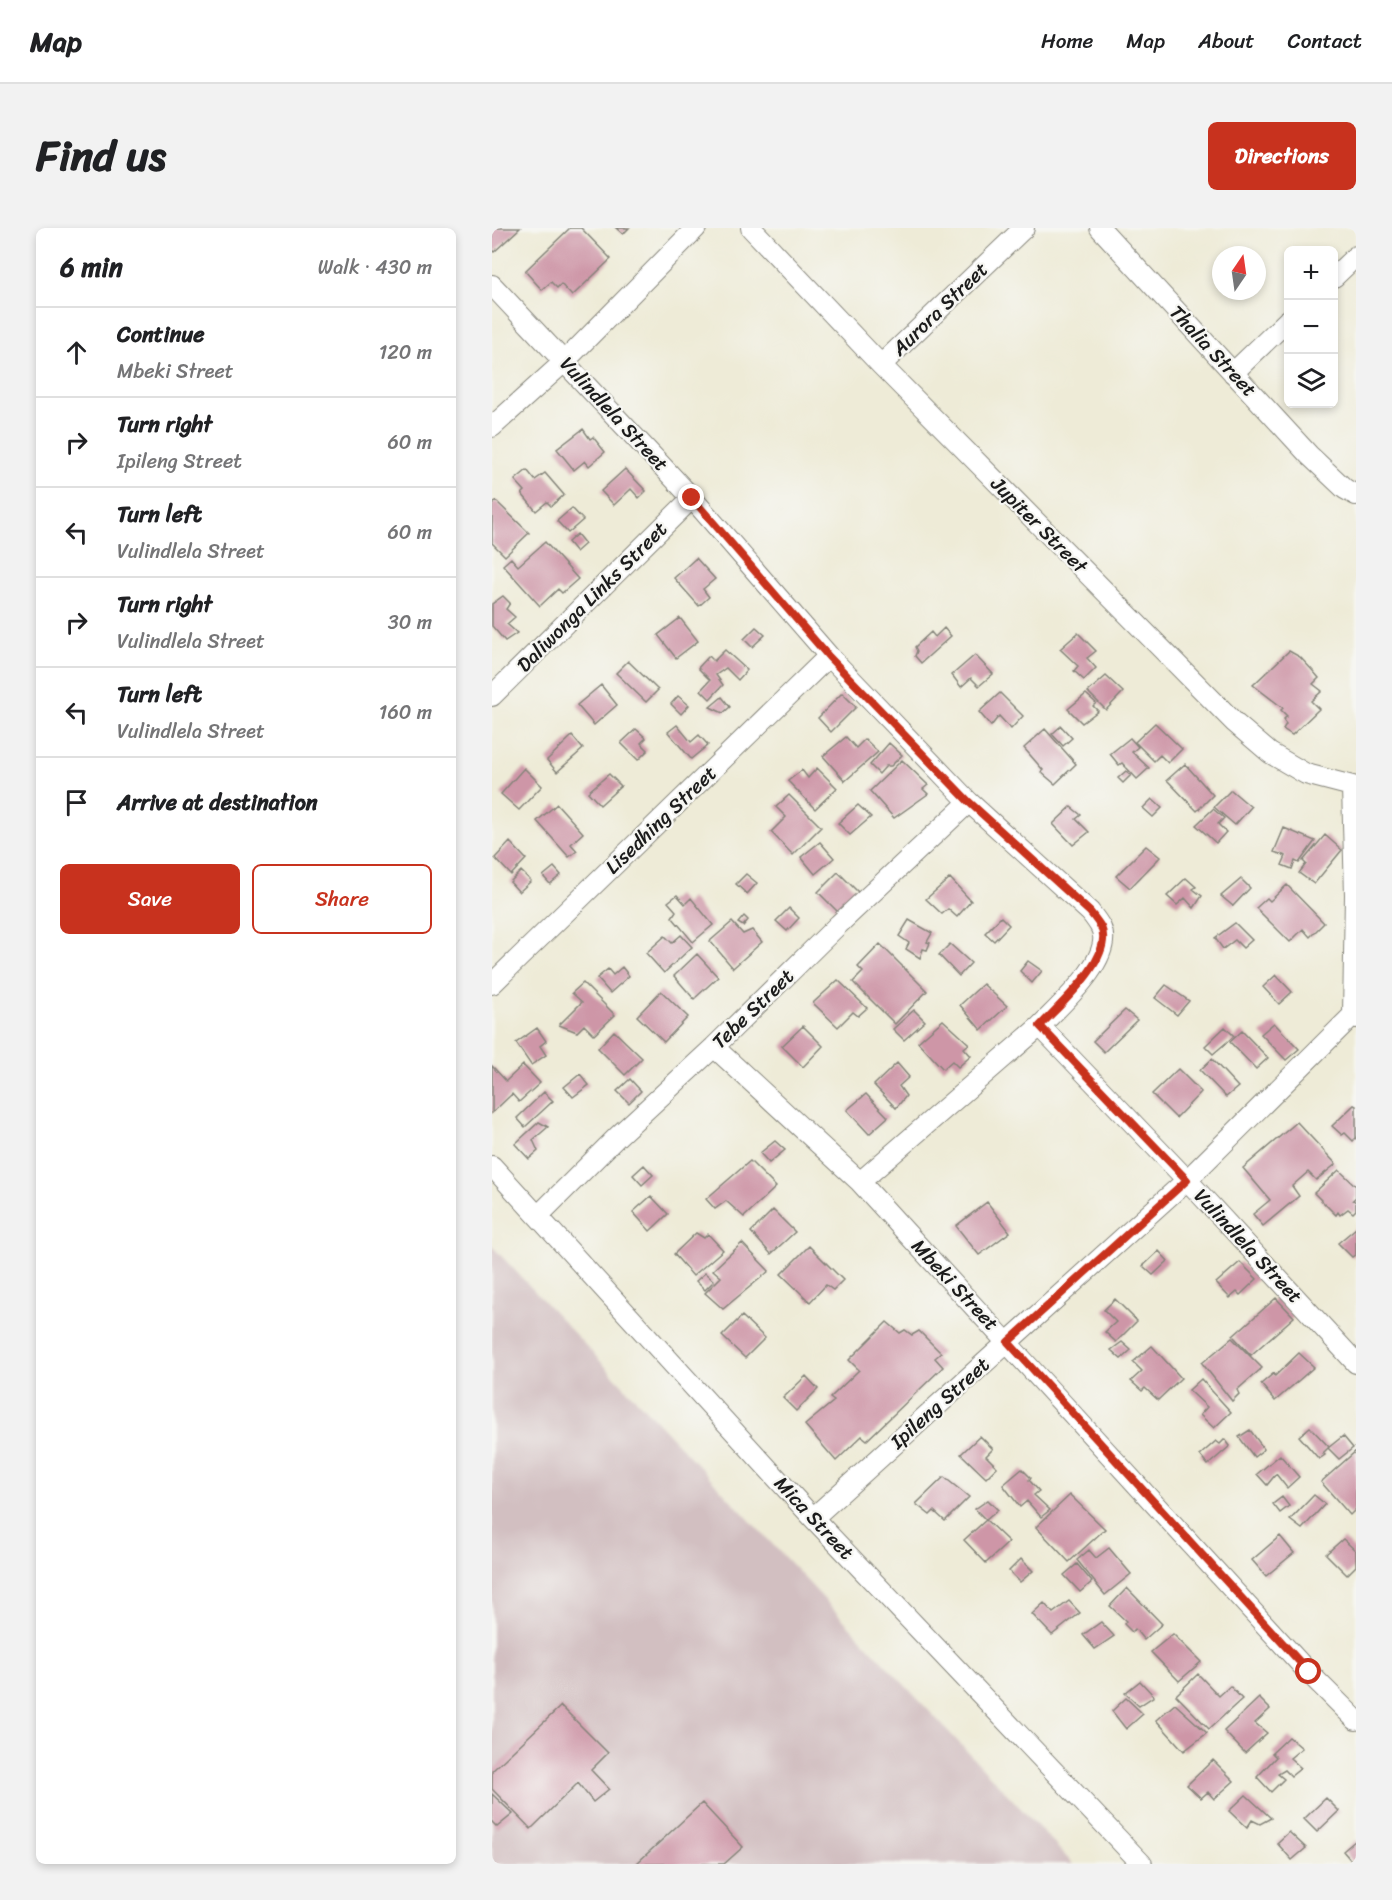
<!DOCTYPE html>
<meta charset="utf-8">
<style>
body{margin:0;font-family:Sriracha,sans-serif;background:#f2f2f2;color:#202124}
.controls{position:absolute;right:18px;top:18px;display:grid;overflow:hidden;border-radius:9px;box-shadow:0 3px 9px #0003}
.controls button{width:54px;height:54px;display:grid;place-items:center;padding:0;border:0;border-bottom:2px solid #e0e0e0;background:#fff;color:#202124;font:30px sans-serif}
.compass{position:absolute;left:720px;top:18px;width:54px;height:54px;border-radius:50%;background:#fff;box-shadow:0 3px 9px #0003;rotate:13deg}
.stop{position:absolute;width:18px;height:18px;margin:-14px;border:4px solid #c8321e;border-radius:50%;background:#fff}
.stop.end{background:#c8321e;border-color:#fff;box-shadow:0 2px 6px #0008}
.list{margin:0;padding:0;list-style:none}
h2{display:flex;justify-content:space-between;align-items:center;height:78px;margin:0;padding:0 24px;font-size:26px}
h2 small{font-size:20px;font-weight:400;color:#757577}
.list li{display:grid;grid-template-columns:39px 1fr auto;gap:18px;align-items:center;box-sizing:border-box;height:90px;padding:0 24px;border-top:2px solid #e0e0e0}
.list b{display:block;font-size:22px;white-space:nowrap}
.list p{margin:0;font-size:20px;white-space:nowrap;color:#757577}
.list em{font-size:20px;font-style:normal;color:#757577}
.actions{display:flex;gap:12px;padding:18px 24px}
.actions a{flex:1;padding:14px 0;border:2px solid #c8321e;border-radius:9px;text-align:center;font-size:21px;color:#c8321e}
.actions .main{background:#c8321e;color:#fff}
.icon{flex:none;width:33px;height:33px;fill:none;stroke:currentColor;stroke-width:2;stroke-linecap:round;stroke-linejoin:round}
.map{position:relative;flex:none;width:864px;height:1636px;overflow:hidden;border-radius:9px}
header{display:flex;align-items:center;gap:36px;box-sizing:border-box;height:84px;padding:0 30px;background:#fff;border-bottom:2px solid #e0e0e0}
header strong{font-size:28px}
nav{display:flex;gap:33px;margin-inline-start:auto;font-size:21px}
.intro{display:flex;align-items:center;justify-content:space-between;box-sizing:border-box;height:144px;padding:0 36px}
h1{margin:0;font-size:42px}
.button{padding:15px 27px;border-radius:9px;background:#c8321e;color:#fff;font-size:21px;font-weight:700}
main{display:flex;gap:36px;padding:0 36px}
aside{flex:1;background:#fff;border-radius:9px;box-shadow:0 3px 9px #0003}
.map>svg:first-child{display:block}
.industrial{fill:#d2bfc1}
.building{fill:#ce96a7}
.lines{fill:none;stroke-linecap:round;stroke-linejoin:round}
.minor-casing{stroke:#85847a;stroke-width:22}
.minor{stroke:#fff;stroke-width:20}
.route{stroke:#c8321e;stroke-width:8}
.labels{text-anchor:middle;dominant-baseline:central;stroke-width:4.5;stroke-linejoin:round;paint-order:stroke}
.street-label{font-size:20px;fill:#1c1c1c;stroke:#f6f6f2}
</style>
<header>
<strong>Map</strong>
<nav><a>Home</a><a>Map</a><a>About</a><a>Contact</a></nav>
</header>
<div class="intro"><h1>Find us</h1><a class="button">Directions</a></div>
<main>
<aside>
<h2>6 min<small>Walk · 430 m</small></h2>
<ul class="list">
<li><svg class="icon" aria-label="ahead" viewBox="0 0 24 24"><path d="M12 20V5M6 11l6-6 6 6"/></svg><div><b>Continue</b><p>Mbeki Street</p></div><em>120 m</em></li>
<li><svg class="icon" aria-label="right" viewBox="0 0 24 24"><path d="M7 20v-9h11M14 6l5 5-5 5"/></svg><div><b>Turn right</b><p>Ipileng Street</p></div><em>60 m</em></li>
<li><svg class="icon" aria-label="left" viewBox="0 0 24 24"><path d="M17 20v-9H6M10 6l-5 5 5 5"/></svg><div><b>Turn left</b><p>Vulindlela Street</p></div><em>60 m</em></li>
<li><svg class="icon" aria-label="right" viewBox="0 0 24 24"><path d="M7 20v-9h11M14 6l5 5-5 5"/></svg><div><b>Turn right</b><p>Vulindlela Street</p></div><em>30 m</em></li>
<li><svg class="icon" aria-label="left" viewBox="0 0 24 24"><path d="M17 20v-9H6M10 6l-5 5 5 5"/></svg><div><b>Turn left</b><p>Vulindlela Street</p></div><em>160 m</em></li>
<li><svg class="icon" aria-label="arrive" viewBox="0 0 24 24"><path d="M6 21V4h12l-3 4 3 4H6"/></svg><div><b>Arrive at destination</b></div></li>
</ul>
<div class="actions"><a class="main">Save</a><a>Share</a></div>
</aside>
<div class="map">
<svg width="864" height="1636" viewBox="0 0 864 1636">
<rect width="100%" height="100%" fill="#f6f6f2"/>
<filter id="ink" filterUnits="userSpaceOnUse"><feTurbulence type="fractalNoise" baseFrequency=".0167" numOctaves="2"/><feDisplacementMap in="SourceGraphic" scale="12" xChannelSelector="R" yChannelSelector="G"/><feConvolveMatrix kernelMatrix="1 2 1 2 8 2 1 2 1" color-interpolation-filters="sRGB"/></filter>
<filter id="wash" filterUnits="userSpaceOnUse"><feTurbulence type="fractalNoise" baseFrequency=".008" numOctaves="4" result="noise"/><feDisplacementMap in="SourceGraphic" scale="24" xChannelSelector="R" yChannelSelector="G"/><feGaussianBlur stdDeviation="1.35" result="paint"/><feColorMatrix in="noise" values="0 0 0 0 0 0 0 0 0 0 0 0 0 0 0 0 0 1.4 0 .05"/><feComposite in="paint" operator="in"/></filter>
<g filter="url(#wash)">
<rect width="100%" height="100%" fill="#eeebd7"/>
<path class="industrial" d="M0,1018L581,1636H0Z"/>
<g id="blocks">
<path class="building" d="M0,0H28L2,24L0,22Z
M78,0H89L119,31L80,68L69,56L65,60L59,54L50,62L33,43Z
M124,0H137L131,6Z
M91,201L98,211L101,209L113,224L97,238L93,233L82,242L65,221Z
M133,241L154,263L147,270L139,261L122,277L109,263Z
M35,242L43,252L53,245L72,267L59,278L55,274L44,283L30,266L33,263L23,252Z
M4,273L37,305L13,328L0,315V277Z
M80,280L91,292L76,305L65,293Z
M85,306L93,316L84,324L76,314Z
M53,314L86,351L70,365L66,361L48,378L11,337L19,330L26,338Z
M204,330L223,351L211,361L217,369L207,378L182,350Z
M11,368L18,375L14,381L23,389L15,396L25,405L13,413L0,398V376Z
M188,390L206,413L184,430L166,407Z
M264,399L273,407L260,419L252,411Z
M452,400L459,408L429,435L423,428L425,423L423,419L439,404L443,409Z
M586,405L604,423L595,430L604,440L592,452L582,443L586,438L568,421Z
M233,422L255,442L246,452L234,440L224,447L231,457L218,471L209,462L218,452L206,440L217,428L222,433Z
M797,423L808,429L821,443L827,450L821,456L830,463L819,473L827,481L800,507L791,501L794,496L791,492L795,488L789,482L791,480L761,457Z
M483,427L501,446L487,458L479,450L469,459L460,447Z
M136,433L166,462L154,474L124,445Z
M614,448L631,464L614,482L596,464Z
M109,457L125,477L102,497L85,477Z
M350,465L364,479L339,504L326,490Z
M508,465L531,488L519,501L507,488L499,498L487,484Z
M594,466L604,475L601,478L606,483L590,495L576,481Z
M186,468L197,477L189,486L179,476Z
M230,469L238,479L231,485L218,479Z
M663,495L690,521L676,535L668,527L662,533L643,514Z
M185,497L199,514L207,507L216,517L199,531L176,504Z
M569,498L580,510L571,518L560,506Z
M144,501L154,510L149,515L156,522L146,532L129,515Z
M553,501L584,536L563,556L549,544L551,542L532,520Z
M80,508L91,521L65,544L55,532Z
M354,509L364,520L373,511L386,524L353,553L331,528Z
M638,510L646,519L640,524L657,540L645,551L630,535L627,537L618,526Z
M397,515L410,527L399,538H394L387,546L378,537Z
M410,532L436,557L431,561L436,566L402,590L378,563Z
M693,536L721,567L705,583L675,552Z
M32,540L50,558L27,582L9,566Z
M325,540L345,560L323,581L296,553L310,542L316,550Z
M634,543L639,547L631,555L626,550Z
M117,546L129,558L108,577L96,564Z
M739,562L759,579L743,597L722,579Z
M297,567L329,599L301,627L279,604L294,589L284,579Z
M660,571L670,580L661,589L651,580Z
M65,576L91,605L79,616L85,623L77,629L45,593Z
M366,577L379,589L358,607L346,595Z
M579,579L589,587L584,591L597,604L581,617L561,596Z
M721,581L732,590L726,596L734,604L724,615L704,597Z
M792,600L823,613L807,635L803,633L800,641L790,637L794,628L782,624Z
M833,607L850,622L822,656L807,645L814,636L811,633Z
M18,614L34,631L19,647L3,630Z
M328,614L342,630L323,646L309,629Z
M654,618L668,629L638,660L624,648Z
M62,639L69,647L58,656L51,648Z
M29,643L39,653L27,664L18,654Z
M346,644L367,665L346,684L326,664Z
M254,646L265,655L255,666L244,656Z
M458,650L479,673L465,689L456,681L450,686L434,671Z
M694,650L704,659L701,661L710,668L702,680L693,670L685,677L675,668Z
M749,651L758,660L741,678L729,668Z
M795,657L832,695L818,709L811,701L798,714L764,680L775,670L778,673Z
M185,667L193,676L199,670L221,697L201,714L180,689L184,683L176,674Z
M297,680L307,690L295,703L284,693Z
M252,688L256,692L251,698L246,695Z
M509,689L517,697L502,713L493,705Z
M417,692L440,705L435,714L438,715L435,722L431,721L428,730L414,721L417,715L407,708Z
M240,694L251,706L260,702L270,714L241,740L218,713Z
M743,695L760,712L751,720L743,712L731,721L723,710Z
M189,707L200,719L172,745L154,725L173,708L180,715Z
M388,716L435,763L403,796L361,754L371,744L366,739Z
M458,716L479,735L467,748L447,727Z
M205,726L226,749L202,771L182,748Z
M536,733L550,743L540,755L528,743Z
M130,739L137,748L118,765L105,750L116,741L121,747Z
M784,747L800,764L787,776L771,759Z
M346,752L375,780L366,788L361,784L346,799L321,775Z
M91,755L123,787L102,807L92,797L85,804L67,797L90,774L80,765Z
M491,756L515,778L489,802L468,777Z
M674,757L697,773L685,787L663,770Z
M169,763L196,789L172,814L145,788Z
M422,782L433,793L412,812L401,801Z
M633,782L645,792L612,824L601,813Z
M451,792L477,816L472,820L479,828L466,839L460,833L451,841L426,814Z
M782,795L807,821L794,832L769,806Z
M311,798L331,818L311,839L290,818Z
M733,799L742,808L721,826L713,818Z
M45,800L54,813L48,818L54,827L39,837L24,815Z
M122,803L150,830L133,847L106,820Z
M750,803L776,830L764,841L738,814Z
M720,831L746,859L734,869L708,842Z
M405,835L417,849L407,858L414,868L404,880L382,857Z
M31,837L48,855L27,874L20,866L0,885V838L14,853Z
M686,841L709,864L684,890L660,866Z
M88,846L97,857L81,869L72,859Z
M138,851L149,863L137,875L125,863Z
M52,864L61,873L33,899L25,890Z
M374,866L396,889L377,906L355,882Z
M862,877L864,878V910L861,913L853,905L850,907L840,898Z
M47,894L56,899L41,912L46,923L37,931L23,916Z
M805,894L844,936L824,952L816,944L800,958L807,968L771,998L761,986L778,972L751,940Z
M283,913L293,922L277,935L268,925Z
M258,933L284,959L252,989L234,973L223,981L214,971Z
M152,937L161,947L150,957L141,947Z
M847,942L864,958V969L861,972L864,974V982L861,985L856,981L848,987L846,984L844,987L822,965Z
M159,968L176,986L158,1003L141,984Z
M495,974L518,1004L487,1027L464,998Z
M281,982L303,1004L279,1026L259,1004Z
M864,1000V1026L860,1029L846,1015Z
M204,1005L212,1010L216,1006L231,1022L201,1048L182,1026Z
M250,1015L277,1043L231,1081L213,1065L229,1049L221,1042Z
M317,1018L351,1052L341,1062L334,1057L318,1074L289,1046Z
M667,1023L676,1033L661,1047L651,1038Z
M748,1034L765,1051L748,1067L745,1064L738,1070L724,1055Z
M213,1045L222,1053L213,1062L204,1053Z
M784,1070L802,1089L759,1127L741,1108Z
M623,1071L645,1093L624,1114L613,1104L624,1094L612,1082Z
M250,1088L273,1110L253,1130L230,1108Z
M395,1094L408,1105L413,1102L420,1107L427,1103L449,1125L443,1130L451,1139L375,1212L370,1208L344,1233L313,1197L342,1173L338,1170L367,1142L357,1132Z
M740,1110L770,1140L745,1162L747,1166L740,1173L710,1135Z
M630,1114L639,1122L629,1131L619,1122Z
M660,1118L689,1150L666,1172L653,1160L650,1163L639,1153L650,1143L641,1134Z
M807,1125L822,1139L783,1173L769,1156L782,1145L783,1148Z
M314,1148L326,1161L304,1183L291,1170Z
M709,1151L739,1184L722,1200L708,1187L715,1179L697,1162Z
M818,1199L837,1219L831,1225L833,1227L827,1231L807,1208Z
M758,1202L772,1221L762,1229L747,1209Z
M488,1208L501,1221L494,1228L505,1239L494,1250L469,1226Z
M851,1208L861,1220L847,1231L836,1220Z
M733,1211L738,1218L716,1237L708,1227L724,1213L728,1216Z
M864,1223V1281L858,1287L829,1254Z
M788,1227L807,1249L795,1260L784,1246L775,1257L765,1246Z
M530,1241L539,1250L537,1252L547,1263L542,1267L558,1282L549,1289L535,1273L528,1279L511,1257Z
M452,1249L477,1269L453,1293L442,1283L438,1287L424,1276Z
M578,1267L613,1301L577,1334L544,1299Z
M822,1267L833,1276L810,1301L798,1292Z
M790,1269L797,1278L788,1285L781,1276Z
M496,1272L506,1282L494,1292L483,1281Z
M494,1292L517,1314L494,1335L472,1312Z
M788,1308L802,1325L774,1348L760,1332Z
M851,1311L864,1323V1338L855,1347L834,1326Z
M617,1320L639,1346L613,1367L585,1332L597,1322L604,1330Z
M529,1331L541,1343L528,1354L517,1343Z
M585,1336L600,1354L588,1364L572,1347Z
M635,1360L670,1396L652,1412L643,1401L640,1404L632,1396L634,1393L618,1378Z
M577,1373L588,1385L560,1407L540,1386L552,1375L561,1385Z
M609,1394L622,1408L603,1421L591,1407Z
M681,1406L709,1434L687,1453L659,1424Z
M706,1446L727,1468L738,1458L750,1471L717,1501L684,1467Z
M648,1453L662,1468L647,1478L633,1465Z
M634,1470L651,1486L634,1501L620,1483Z
M767,1470L778,1481L763,1495L775,1505L753,1525L732,1503Z
M683,1476L715,1505L692,1523L664,1492Z
M69,1478L116,1525L99,1542L117,1561L101,1574L86,1555L39,1601L0,1561V1543Z
M797,1509L810,1520L798,1530L809,1540L799,1548L793,1542L786,1546L792,1551L779,1564L765,1549L784,1529L780,1525Z
M721,1532L742,1553L722,1571L716,1564L709,1570L695,1557Z
M0,1566L21,1586L5,1599L0,1594Z
M754,1567L779,1590L768,1596L760,1592L755,1600L737,1583Z
M834,1570L847,1583L825,1604L812,1591Z
M210,1575L251,1619L232,1636H144Z
M797,1604L814,1620L800,1632L785,1615Z
M864,1612V1636H862L851,1623Z"/>
</g>
</g>
<g filter="url(#ink)">
<use href="#blocks" fill-opacity="0" stroke="#85847a" stroke-width="1.5"/>
<g class="lines">
<g class="minor-casing">
<path id="minor" d="M259,0L389,137L743,495L778,525L814,546L864,559
M608,0L817,227L853,261L864,267
M842,49L864,28
M0,57L200,270L337,428L477,574L598,684C602,689 606,694 609,700C623,730 567,778 548,798L695,952L864,1135
M389,137L532,0
M741,145L796,92
M0,199L73,133L204,0
M0,468L200,270
M860,559L863,667L861,787L864,790
M0,756L337,428
M222,819L368,954L817,1445L864,1492
M0,938L321,1290L650,1636
M368,954L548,798
M46,988L127,907L222,819L347,696L477,574
M321,1290L695,952L861,787"/>
</g>
<use href="#minor" class="minor"/>
</g>
</g>
<g class="lines" filter="url(#ink)">
<path class="route" d="M200,270L337,429L477,574L598,684C602,689 606,694 609,699C623,730 566,778 548,798L695,952L516,1114L817,1444"/>
</g>
<g class="labels">
<g class="street-label">
<text transform="translate(448 81) rotate(-44)">Aurora Street</text>
<text transform="translate(721 123) rotate(47)">Thalia Street</text>
<text transform="translate(122 186) rotate(47)">Vulindlela Street</text>
<text transform="translate(547 297) rotate(45)">Jupiter Street</text>
<text transform="translate(100 369) rotate(-45)">Daliwonga Links Street</text>
<text transform="translate(169 592) rotate(-44)">Lisedhing Street</text>
<text transform="translate(261 781) rotate(-44)">Tebe Street</text>
<text transform="translate(756 1018) rotate(47)">Vulindlela Street</text>
<text transform="translate(463 1057) rotate(47)">Mbeki Street</text>
<text transform="translate(448 1175) rotate(-42)">Ipileng Street</text>
<text transform="translate(322 1290) rotate(47)">Mica Street</text>
</g>
</g>
</svg>
<div class="controls">
<button>+</button>
<button>−</button>
<button><svg class="icon" aria-label="layers" viewBox="0 0 24 24"><path d="M12 4l9 5-9 5-9-5zM3 14l9 5 9-5"/></svg></button>
</div>
<svg class="compass" viewBox="-18 -18 36 36"><path d="M0-13l5 13h-10z" fill="#e53935"/><path d="M0 13l5-13h-10z" fill="#757577"/></svg>
<div class="stop" style="left:817px;top:1444px"></div>
<div class="stop end" style="left:200px;top:270px"></div>
</div>
</main>
